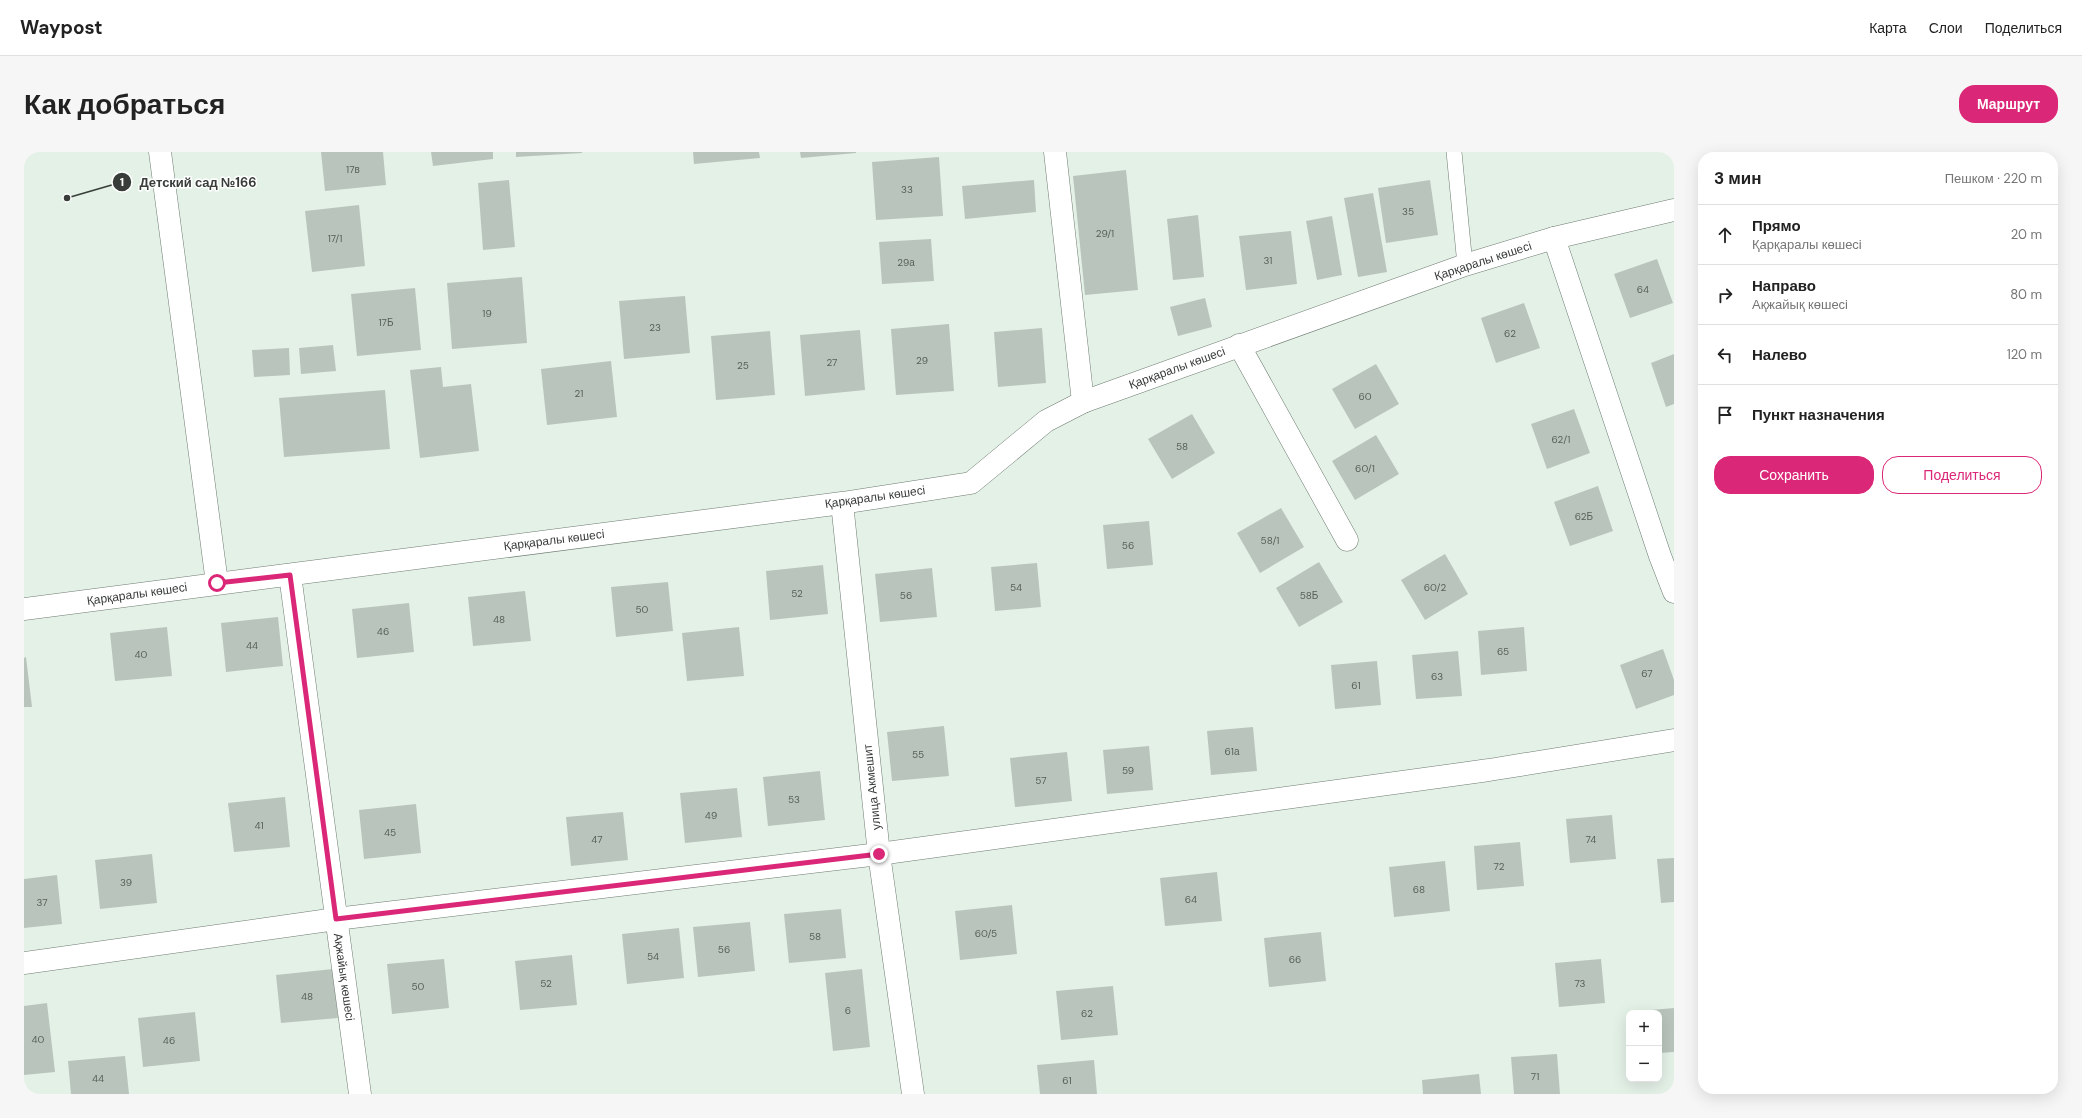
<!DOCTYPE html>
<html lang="ru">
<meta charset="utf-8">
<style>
body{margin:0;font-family:"DM Sans",sans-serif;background:#f6f6f6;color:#222}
.controls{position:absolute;right:12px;bottom:12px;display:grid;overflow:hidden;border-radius:8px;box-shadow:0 4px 16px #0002}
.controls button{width:36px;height:36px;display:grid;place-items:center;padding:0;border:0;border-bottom:1px solid #e0e0e0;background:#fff;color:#222;font:20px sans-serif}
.stop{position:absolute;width:12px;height:12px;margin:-9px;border:3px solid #db2777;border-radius:50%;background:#fff}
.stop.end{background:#db2777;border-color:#fff;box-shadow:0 1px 4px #0008}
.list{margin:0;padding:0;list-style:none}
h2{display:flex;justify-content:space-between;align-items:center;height:52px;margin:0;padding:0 16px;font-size:17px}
h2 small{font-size:13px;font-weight:400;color:#767676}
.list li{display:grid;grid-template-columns:26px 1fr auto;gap:12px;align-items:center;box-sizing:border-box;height:60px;padding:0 16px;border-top:1px solid #e0e0e0}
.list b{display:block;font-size:15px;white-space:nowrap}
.list p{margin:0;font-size:13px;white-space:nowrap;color:#767676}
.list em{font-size:13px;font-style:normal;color:#767676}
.actions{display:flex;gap:8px;padding:12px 16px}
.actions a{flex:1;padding:9px 0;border:1px solid #db2777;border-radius:16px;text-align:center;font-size:14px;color:#db2777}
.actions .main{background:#db2777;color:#fff}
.icon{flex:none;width:22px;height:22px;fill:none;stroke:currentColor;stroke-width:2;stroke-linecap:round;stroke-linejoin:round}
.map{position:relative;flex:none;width:1650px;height:942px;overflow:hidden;border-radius:16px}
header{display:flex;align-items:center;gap:24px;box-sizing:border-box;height:56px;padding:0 20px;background:#fff;border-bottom:1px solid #e0e0e0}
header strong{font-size:19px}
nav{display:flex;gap:22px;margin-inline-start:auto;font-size:14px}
.intro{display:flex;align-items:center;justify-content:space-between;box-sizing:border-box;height:96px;padding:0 24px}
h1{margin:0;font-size:28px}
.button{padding:10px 18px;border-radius:16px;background:#db2777;color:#fff;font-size:14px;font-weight:700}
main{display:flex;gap:24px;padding:0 24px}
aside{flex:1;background:#fff;border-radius:16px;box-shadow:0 4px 16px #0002}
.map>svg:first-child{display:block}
.building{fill:#b9c5bc}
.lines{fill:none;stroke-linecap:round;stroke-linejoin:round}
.service-casing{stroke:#6f7b72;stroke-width:16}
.minor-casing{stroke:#6f7b72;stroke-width:23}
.tertiary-casing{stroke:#6f7b72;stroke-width:23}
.service{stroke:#fff;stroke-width:15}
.minor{stroke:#fff;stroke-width:22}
.tertiary{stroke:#fff;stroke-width:22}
.route{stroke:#db2777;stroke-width:5}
.labels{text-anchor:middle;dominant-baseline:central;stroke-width:3;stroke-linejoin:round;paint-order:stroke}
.number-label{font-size:10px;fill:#585f5a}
.street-label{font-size:12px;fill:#383d39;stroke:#fff}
.leader{fill:none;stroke:#383d39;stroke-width:1.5}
.callout-dot{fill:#383d39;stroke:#fff;stroke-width:1.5}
.mark-label{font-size:12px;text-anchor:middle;font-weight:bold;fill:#fff}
.callout-label{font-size:13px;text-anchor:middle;font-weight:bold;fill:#383d39;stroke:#fff;stroke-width:3;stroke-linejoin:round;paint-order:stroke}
</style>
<header>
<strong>Waypost</strong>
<nav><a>Карта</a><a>Слои</a><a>Поделиться</a></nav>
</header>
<div class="intro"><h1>Как добраться</h1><a class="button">Маршрут</a></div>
<main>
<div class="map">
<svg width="1650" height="942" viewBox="0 0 1650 942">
<rect width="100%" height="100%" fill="#e4f1e7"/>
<path class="building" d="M297,0H359L362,33L301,39Z
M407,0H469V7L409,14Z
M492,0H558V1L492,5Z
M669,0H735L736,6L670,12Z
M776,0H832V1L777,6Z
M915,5L919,64L852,68L848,10Z
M1102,18L1114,138L1061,143L1049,24Z
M485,28L491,95L459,98L454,31Z
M1010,28L1012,60L941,67L938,34Z
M1406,28L1414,83L1362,91L1354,36Z
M1349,41L1363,120L1334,125L1320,46Z
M335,53L341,114L288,120L281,59Z
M1174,63L1180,125L1149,128L1143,67Z
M1308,64L1318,123L1293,128L1282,69Z
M1267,79L1273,132L1222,138L1215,84Z
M907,87L910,129L858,132L855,90Z
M1633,107L1649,151L1606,166L1590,122Z
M498,125L503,191L428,197L423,131Z
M391,136L397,198L333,204L327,142Z
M661,144L666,201L600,207L595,149Z
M1181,146L1188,175L1154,184L1146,155Z
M1500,151L1516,196L1472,211L1457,166Z
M925,172L930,239L872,243L867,177Z
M1018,176L1022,231L974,235L970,180Z
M836,178L841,238L781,244L776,183Z
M746,179L751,243L692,248L687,184Z
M309,193L312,219L277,222L275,196Z
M265,196L266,223L230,225L228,198Z
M1650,202V252L1642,255L1627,211Z
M587,209L593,265L523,273L517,217Z
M1352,212L1375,252L1331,277L1308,237Z
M417,215L419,235L447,232L455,299L396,306L386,218Z
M361,238L366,297L260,305L255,246Z
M1550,257L1566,301L1523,317L1507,272Z
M1168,262L1191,301L1148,327L1124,287Z
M1352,283L1375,322L1331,348L1308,309Z
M1574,334L1589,379L1546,394L1530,350Z
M1257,356L1280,395L1236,421L1213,381Z
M1125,369L1129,413L1083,417L1079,373Z
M1421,402L1444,442L1401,468L1377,428Z
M1295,410L1319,450L1275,475L1252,436Z
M1013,411L1017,455L971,459L967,415Z
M799,413L804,462L746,468L742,419Z
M908,416L913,465L856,470L851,422Z
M644,430L649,479L592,485L587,435Z
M501,439L507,489L449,494L444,445Z
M385,451L390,500L333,506L328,457Z
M254,465L259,514L202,520L197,471Z
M143,475L148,524L91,529L86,481Z
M715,475L720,524L663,529L658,481Z
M1500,475L1503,519L1457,523L1454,479Z
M1639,497L1650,528V543L1612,557L1596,513Z
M1434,499L1438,544L1392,547L1388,503Z
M2,505L8,555H0V506Z
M1353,509L1357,553L1311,557L1307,513Z
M920,574L925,624L868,629L863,580Z
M1229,575L1233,619L1187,623L1183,579Z
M1125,594L1129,638L1083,642L1079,598Z
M1043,600L1048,649L991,655L986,606Z
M796,619L801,668L744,674L739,625Z
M713,636L718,685L661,691L656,641Z
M261,645L266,695L210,700L204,651Z
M392,652L397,701L340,707L335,658Z
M599,660L604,708L547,714L542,665Z
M1588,663L1592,707L1546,711L1542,667Z
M1496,690L1500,734L1453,738L1450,694Z
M128,702L133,751L76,757L71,708Z
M1650,706V750L1637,751L1633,707Z
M1421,709L1426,759L1370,765L1365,715Z
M1193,720L1198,769L1141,774L1136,726Z
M33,723L38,772L0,776V727Z
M988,753L993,802L936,808L931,759Z
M817,757L822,806L765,811L760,762Z
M726,770L731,819L674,825L669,775Z
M655,776L660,826L603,832L598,782Z
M1297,780L1302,829L1245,835L1240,786Z
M548,803L553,853L496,858L491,809Z
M420,807L425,856L368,862L363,812Z
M1577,807L1581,851L1535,855L1531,811Z
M309,817L314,866L257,871L252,823Z
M838,817L846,895L809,899L801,821Z
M1089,834L1094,883L1037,888L1032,839Z
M23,851L31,920L0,923V854Z
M1650,856V900L1635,901V861H1628L1627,858Z
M171,860L176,909L119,915L114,866Z
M1533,902L1536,942H1490L1487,905Z
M101,904L105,942H47L44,909Z
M1070,908L1073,942H1016L1013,913Z
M1455,922L1457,942H1399L1398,928Z"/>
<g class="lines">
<g class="service-casing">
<path id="service" d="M1430,0L1441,113"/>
</g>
<g class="minor-casing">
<path id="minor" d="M136,0L193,431
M1031,0L1059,250
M1530,86L1636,404L1650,440
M1215,193L1323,388
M266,423L336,942
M0,811L312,767L855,702L1465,618L1650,588"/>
</g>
<g class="tertiary-casing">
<path id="tertiary" d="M818,351L855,702L889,942
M0,457L818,351L947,331L1022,269L1059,250L1441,113L1530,86L1650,58"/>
</g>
<use href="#service" class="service"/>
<use href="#minor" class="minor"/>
<use href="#tertiary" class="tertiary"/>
</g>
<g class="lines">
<path class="route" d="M193,431L266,423L312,767L855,702"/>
</g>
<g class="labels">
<g class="number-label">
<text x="329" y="17">17в</text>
<text x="883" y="37">33</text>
<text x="1384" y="59">35</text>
<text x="1081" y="81">29/1</text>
<text x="311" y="86">17/1</text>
<text x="1244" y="108">31</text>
<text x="882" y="110">29а</text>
<text x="1619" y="137">64</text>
<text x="463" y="161">19</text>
<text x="362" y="170">17Б</text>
<text x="631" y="175">23</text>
<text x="1486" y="181">62</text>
<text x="898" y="208">29</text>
<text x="808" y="210">27</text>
<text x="719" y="213">25</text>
<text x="555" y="241">21</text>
<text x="1341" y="244">60</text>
<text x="1537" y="287">62/1</text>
<text x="1158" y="294">58</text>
<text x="1341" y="316">60/1</text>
<text x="1560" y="364">62Б</text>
<text x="1246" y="388">58/1</text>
<text x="1104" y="393">56</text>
<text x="992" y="435">54</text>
<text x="1411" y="435">60/2</text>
<text x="773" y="441">52</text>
<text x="882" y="443">56</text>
<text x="1285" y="443">58Б</text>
<text x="618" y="457">50</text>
<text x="475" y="467">48</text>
<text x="359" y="479">46</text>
<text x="228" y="493">44</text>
<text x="1479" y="499">65</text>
<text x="117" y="502">40</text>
<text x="1623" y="521">67</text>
<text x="1413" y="524">63</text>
<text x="1332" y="533">61</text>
<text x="1208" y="599">61а</text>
<text x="894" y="602">55</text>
<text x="1104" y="618">59</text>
<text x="1017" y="628">57</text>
<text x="770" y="647">53</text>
<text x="687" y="663">49</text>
<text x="235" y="673">41</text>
<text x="366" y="680">45</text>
<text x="573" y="687">47</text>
<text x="1567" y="687">74</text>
<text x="1475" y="714">72</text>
<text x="102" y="730">39</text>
<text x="1395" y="737">68</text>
<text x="1167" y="747">64</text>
<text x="18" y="750">37</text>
<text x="962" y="781">60/5</text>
<text x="791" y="784">58</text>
<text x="700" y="797">56</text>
<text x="629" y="804">54</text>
<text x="1271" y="807">66</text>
<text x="522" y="831">52</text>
<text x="1556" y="831">73</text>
<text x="394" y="834">50</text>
<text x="283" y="844">48</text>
<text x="824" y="858">6</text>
<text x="1063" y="861">62</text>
<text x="14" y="887">40</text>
<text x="145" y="888">46</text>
<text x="1511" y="924">71</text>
<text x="74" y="926">44</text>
<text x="1043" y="928">61</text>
</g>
<g class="street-label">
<text transform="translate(1459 109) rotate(-18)">Қарқаралы көшесі</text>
<text transform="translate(1153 216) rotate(-20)">Қарқаралы көшесі</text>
<text transform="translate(851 345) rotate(-8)">Қарқаралы көшесі</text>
<text transform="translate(530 388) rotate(-7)">Қарқаралы көшесі</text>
<text transform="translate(113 442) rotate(-8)">Қарқаралы көшесі</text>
<text transform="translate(848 635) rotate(-96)">улица Акмешит</text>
<text transform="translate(320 825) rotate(82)">Ақжайық көшесі</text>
</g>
</g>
<path class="leader" d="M43 46L98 30"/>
<g class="callout-dot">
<circle cx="43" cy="46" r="4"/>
<circle cx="98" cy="30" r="10"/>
</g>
<g class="mark-label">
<text x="98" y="34">1</text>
</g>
<g class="callout-label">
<text x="174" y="35">Детский сад №166</text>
</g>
</svg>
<div class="controls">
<button>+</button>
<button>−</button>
</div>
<div class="stop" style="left:193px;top:431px"></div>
<div class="stop end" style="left:855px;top:702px"></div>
</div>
<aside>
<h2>3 мин<small>Пешком · 220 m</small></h2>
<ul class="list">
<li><svg class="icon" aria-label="ahead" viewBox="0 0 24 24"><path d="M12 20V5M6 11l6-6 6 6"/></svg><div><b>Прямо</b><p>Қарқаралы көшесі</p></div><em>20 m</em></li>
<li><svg class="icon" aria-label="right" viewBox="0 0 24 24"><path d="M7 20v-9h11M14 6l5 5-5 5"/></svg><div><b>Направо</b><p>Ақжайық көшесі</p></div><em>80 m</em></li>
<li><svg class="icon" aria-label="left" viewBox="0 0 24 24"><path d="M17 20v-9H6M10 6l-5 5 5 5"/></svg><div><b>Налево</b></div><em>120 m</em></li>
<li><svg class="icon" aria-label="arrive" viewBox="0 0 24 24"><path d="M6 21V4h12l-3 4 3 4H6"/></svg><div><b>Пункт назначения</b></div></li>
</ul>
<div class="actions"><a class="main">Сохранить</a><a>Поделиться</a></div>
</aside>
</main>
